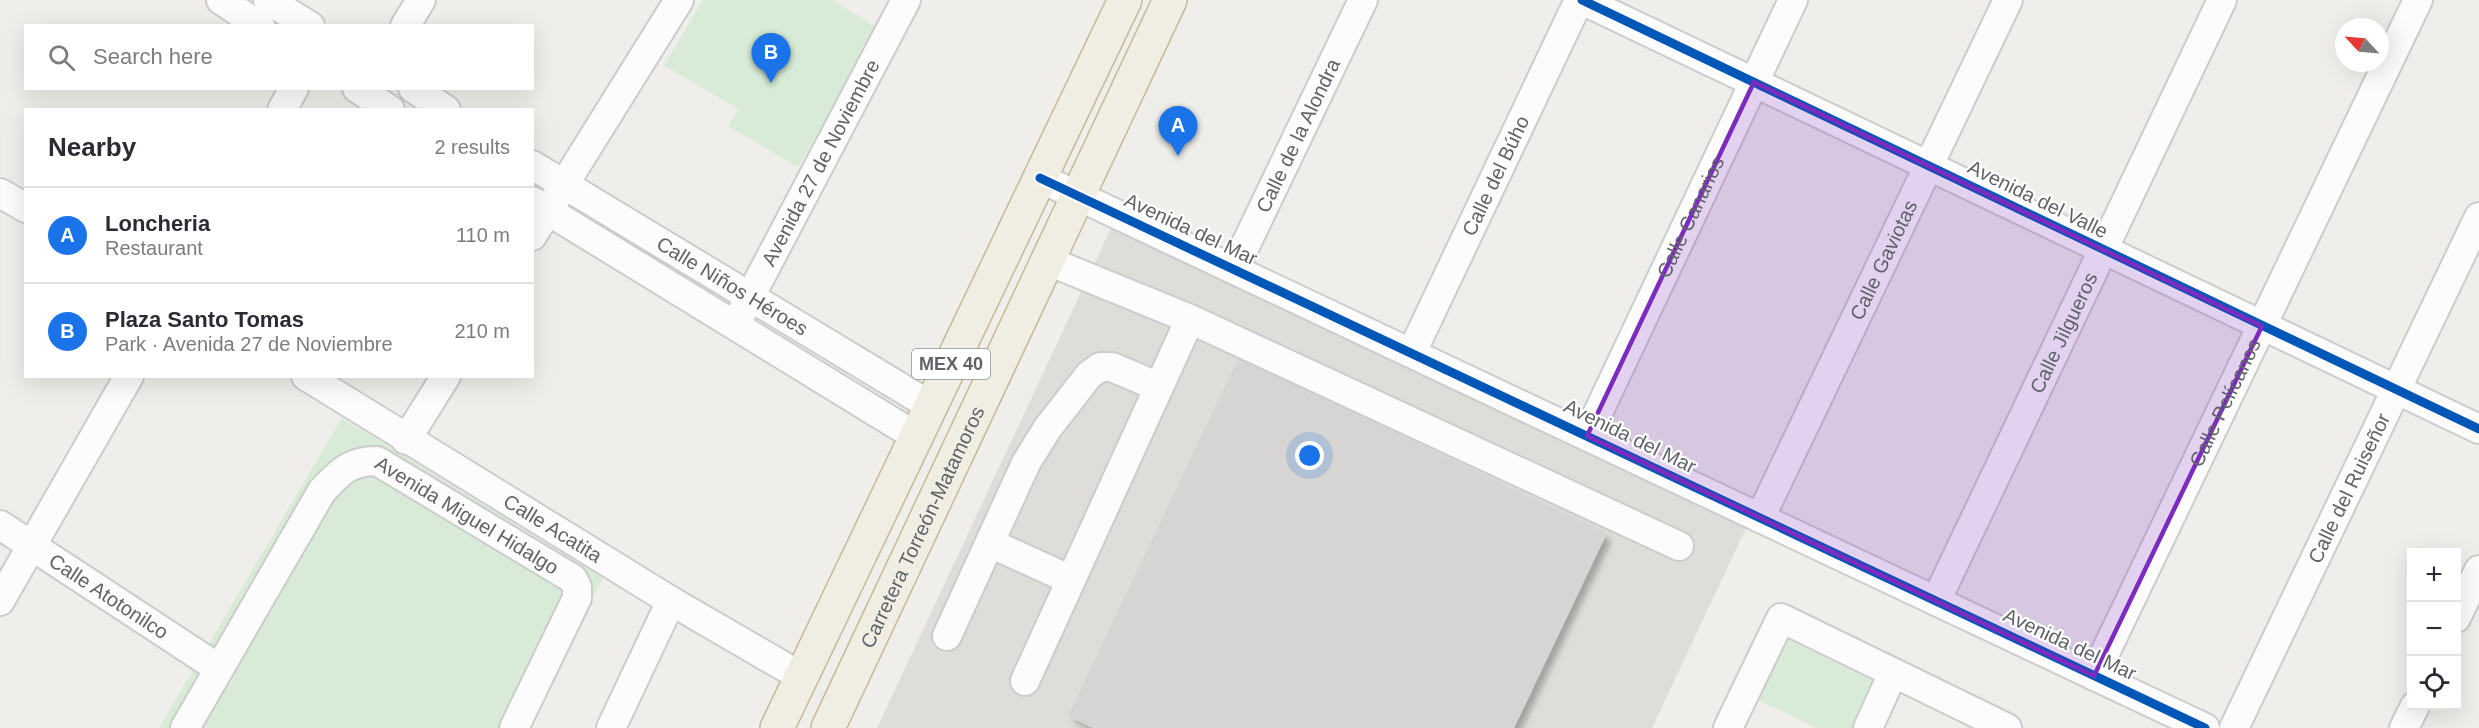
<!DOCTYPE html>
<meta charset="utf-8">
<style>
body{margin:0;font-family:Arial,sans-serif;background:#f2f2f3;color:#2b2b33}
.controls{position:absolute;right:18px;bottom:18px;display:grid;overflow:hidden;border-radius:0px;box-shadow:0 6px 24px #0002}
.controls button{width:54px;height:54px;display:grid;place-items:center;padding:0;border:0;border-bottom:2px solid #e1e1e2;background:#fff;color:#2b2b33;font:30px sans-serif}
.compass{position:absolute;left:2335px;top:18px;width:54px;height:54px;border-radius:50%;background:#fff;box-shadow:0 6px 24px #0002;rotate:296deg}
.you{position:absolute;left:1310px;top:456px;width:21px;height:21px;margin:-15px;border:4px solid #fff;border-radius:50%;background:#1a73e8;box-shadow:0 0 0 9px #1a73e833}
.badge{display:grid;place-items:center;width:39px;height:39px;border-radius:50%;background:#1a73e8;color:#fff;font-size:20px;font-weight:700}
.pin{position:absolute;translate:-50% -50px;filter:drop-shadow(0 2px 3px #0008)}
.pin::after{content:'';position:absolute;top:32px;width:21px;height:18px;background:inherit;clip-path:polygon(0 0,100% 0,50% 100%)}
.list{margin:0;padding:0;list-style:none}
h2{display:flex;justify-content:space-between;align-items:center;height:78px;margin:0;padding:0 24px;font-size:26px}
h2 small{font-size:20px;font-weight:400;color:#7c7c81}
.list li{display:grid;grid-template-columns:39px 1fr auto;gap:18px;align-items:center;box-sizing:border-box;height:96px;padding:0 24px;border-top:2px solid #e1e1e2}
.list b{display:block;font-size:22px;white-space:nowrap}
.list p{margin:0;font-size:20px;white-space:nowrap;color:#7c7c81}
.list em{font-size:20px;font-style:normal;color:#7c7c81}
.icon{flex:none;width:33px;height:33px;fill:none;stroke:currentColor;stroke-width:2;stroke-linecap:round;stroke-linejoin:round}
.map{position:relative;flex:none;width:2479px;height:728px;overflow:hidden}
.search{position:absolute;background:#fff;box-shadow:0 6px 24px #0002;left:24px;top:24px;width:510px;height:66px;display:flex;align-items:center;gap:15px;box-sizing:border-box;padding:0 21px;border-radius:0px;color:#7c7c81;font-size:22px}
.panel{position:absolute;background:#fff;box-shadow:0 6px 24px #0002;left:24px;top:108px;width:510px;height:270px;border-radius:0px}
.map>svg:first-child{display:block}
.industrial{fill:#dfddda}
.green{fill:#d8ebd6}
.building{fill:#d6d5d3;filter:url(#shadow)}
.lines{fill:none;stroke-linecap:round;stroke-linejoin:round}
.minor-casing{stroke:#cbcccc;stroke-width:32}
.highway-casing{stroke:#c8b996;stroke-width:36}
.minor{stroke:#fdfcfc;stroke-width:28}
.highway{stroke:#f0ede3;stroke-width:33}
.cycleway-casing{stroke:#fff;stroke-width:13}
.cycleway{stroke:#0057b8;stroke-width:9}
.marked{fill:#7b2cbf;fill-opacity:0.2;stroke:#7b2cbf;stroke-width:4.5;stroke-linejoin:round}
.labels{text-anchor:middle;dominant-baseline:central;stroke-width:4.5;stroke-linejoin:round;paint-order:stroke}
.shield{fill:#fff;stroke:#8f9295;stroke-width:1.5}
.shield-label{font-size:18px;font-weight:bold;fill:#5f6368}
.street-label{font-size:20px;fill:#5f6368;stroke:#fff}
</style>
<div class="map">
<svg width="2479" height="728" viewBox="0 0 2479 728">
<defs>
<filter id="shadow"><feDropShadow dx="5.5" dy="5.5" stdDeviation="3" flood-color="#0004"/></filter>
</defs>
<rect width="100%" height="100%" fill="#efeeea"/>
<path class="industrial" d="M1112,226L1748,524L1652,728H877Z"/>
<path class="green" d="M703,0H832L880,29L798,167L728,126L738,109L664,65Z
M342,418L603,578L525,728H159Z
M1779,635L1875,682L1852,728H1816L1750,696Z"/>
<path class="building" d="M1238,359L1606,535L1514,728H1093L1068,716Z"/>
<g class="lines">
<g class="minor-casing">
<g id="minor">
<path d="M221,0L260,26"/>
<path d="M268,0L310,26"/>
<path d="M1582,0L2479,429"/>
<path d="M405,26L421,0"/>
<path d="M357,88L390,110"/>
<path d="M413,88L446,110"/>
<path d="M282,110L294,88"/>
<path id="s1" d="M532,165L931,406"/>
<path d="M1040,178L2205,728"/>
<path d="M0,193L26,208"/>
<path d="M532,201L917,437"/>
<path d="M532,236L679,0"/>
<path d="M1048,261L1190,319L1679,546"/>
<path id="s2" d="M1234,269L1363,0"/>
<path id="s3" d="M741,314L906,0"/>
<path id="s4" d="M1412,352L1579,0"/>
<path id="s5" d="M306,376L671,601L802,677"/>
<path id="s6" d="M1587,436L1793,0"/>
<path d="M406,440L446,376"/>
<path id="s7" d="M1760,518L2008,0"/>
<path id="s8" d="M0,525L218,668"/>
<path d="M990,543L1071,580"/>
<path d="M0,601L129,376"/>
<path id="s9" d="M1936,601L2222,0"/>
<path d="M2456,618L2479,570"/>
<path d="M947,636L1026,463L1047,429L1089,375L1100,367H1112L1159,387"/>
<path id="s10" d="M2094,676L2418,0"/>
<path d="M1025,681L1190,319"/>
<path id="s11" d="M185,728L322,491C340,472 349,461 377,461L573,579L577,587V598L514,728"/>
<path d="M611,728L671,601"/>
<path d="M1728,728L1781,618L2007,728"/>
<path d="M1868,728L1893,673"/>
<path id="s12" d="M2234,728L2479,217"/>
<path d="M2404,728L2415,706"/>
</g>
</g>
<g class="highway-casing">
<g id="highway">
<path d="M777,728L1125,0"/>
<path id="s13" d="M828,728L1170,0"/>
</g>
</g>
<use href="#minor" class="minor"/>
<use href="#highway" class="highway"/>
<g class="cycleway-casing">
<path id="cycleway" d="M1582,0L2479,429
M1040,178L2205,728"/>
</g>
<use href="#cycleway" class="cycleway"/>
</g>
<path class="marked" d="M1754,82L2262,326L2094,676L1587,436Z"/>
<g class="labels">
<rect class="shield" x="912" y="349" width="78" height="30" rx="4.5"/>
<g class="shield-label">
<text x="951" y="364">MEX 40</text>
</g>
<g class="street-label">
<text stroke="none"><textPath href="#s2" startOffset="148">Calle de la Alondra</textPath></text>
<text stroke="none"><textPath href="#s3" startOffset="171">Avenida 27 de Noviembre</textPath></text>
<text stroke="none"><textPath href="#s4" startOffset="195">Calle del Búho</textPath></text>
<text transform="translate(2038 199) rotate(26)">Avenida del Valle</text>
<text stroke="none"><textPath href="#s6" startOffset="242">Calle Canarios</textPath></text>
<text transform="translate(1191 229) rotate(25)">Avenida del Mar</text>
<text stroke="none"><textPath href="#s7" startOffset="286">Calle Gaviotas</textPath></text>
<text stroke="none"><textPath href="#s1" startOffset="234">Calle Niños Héroes</textPath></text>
<text stroke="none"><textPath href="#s9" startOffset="297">Calle Jilgueros</textPath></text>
<text stroke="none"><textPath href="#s10" startOffset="303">Calle Pelícanos</textPath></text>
<text transform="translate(1630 436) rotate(26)">Avenida del Mar</text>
<text stroke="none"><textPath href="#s12" startOffset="266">Calle del Ruiseñor</textPath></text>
<text stroke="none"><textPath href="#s11" startOffset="444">Avenida Miguel Hidalgo</textPath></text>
<text stroke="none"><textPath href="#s13" startOffset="222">Carretera Torreón-Matamoros</textPath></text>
<text stroke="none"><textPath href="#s5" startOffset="290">Calle Acatita</textPath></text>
<text stroke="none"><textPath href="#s8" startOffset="130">Calle Atotonilco</textPath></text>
<text transform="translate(2070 644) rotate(25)">Avenida del Mar</text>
</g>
</g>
</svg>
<div class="controls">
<button>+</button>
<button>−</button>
<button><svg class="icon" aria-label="locate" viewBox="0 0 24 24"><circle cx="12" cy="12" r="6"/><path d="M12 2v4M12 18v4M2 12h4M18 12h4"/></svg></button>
</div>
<svg class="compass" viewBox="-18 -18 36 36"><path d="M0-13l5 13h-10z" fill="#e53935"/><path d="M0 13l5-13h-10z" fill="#7c7c81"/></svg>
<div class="you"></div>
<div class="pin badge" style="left:1178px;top:156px">A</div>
<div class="pin badge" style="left:771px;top:83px">B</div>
<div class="search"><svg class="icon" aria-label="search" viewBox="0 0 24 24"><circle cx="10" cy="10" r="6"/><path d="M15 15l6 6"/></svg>Search here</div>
<section class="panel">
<h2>Nearby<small>2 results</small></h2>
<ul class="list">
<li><span class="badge">A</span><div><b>Loncheria</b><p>Restaurant</p></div><em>110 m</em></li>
<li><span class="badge">B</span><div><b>Plaza Santo Tomas</b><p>Park · Avenida 27 de Noviembre</p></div><em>210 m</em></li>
</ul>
</section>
</div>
